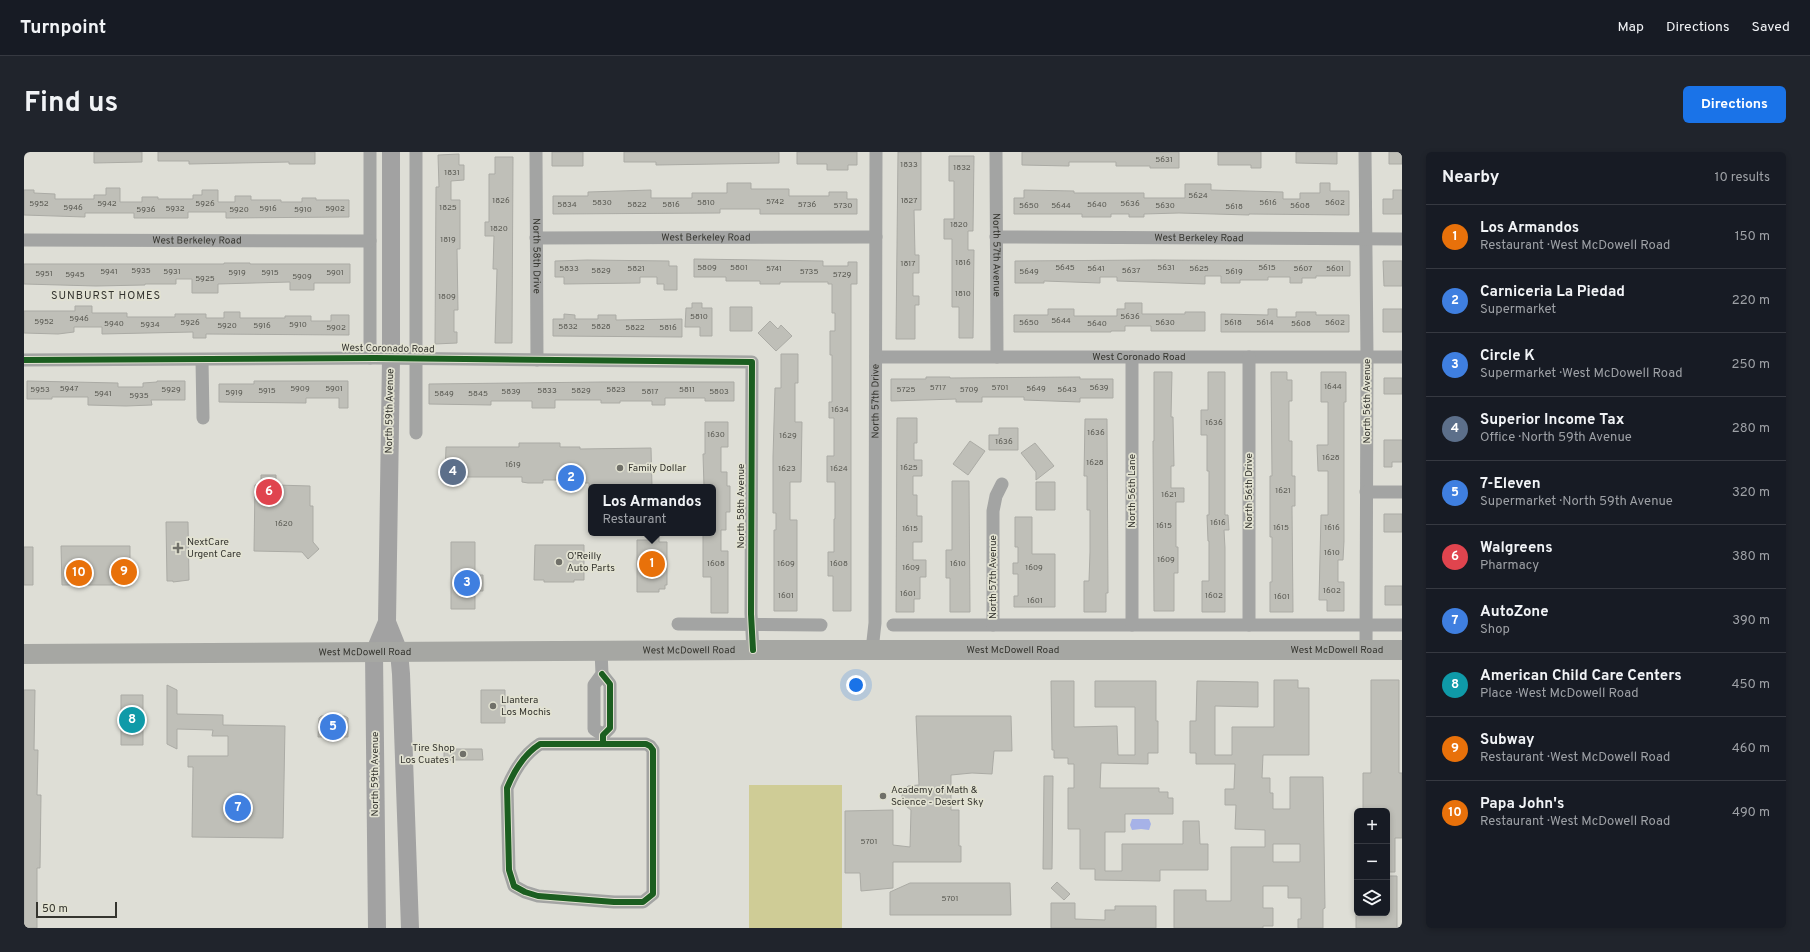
<!DOCTYPE html>
<meta charset="utf-8">
<style>
body{margin:0;font-family:Overpass,sans-serif;background:#20242c;color:#f1f3f6}
.controls{position:absolute;right:12px;bottom:12px;display:grid;overflow:hidden;border-radius:6px;box-shadow:0 2px 6px #0003}
.controls button{width:36px;height:36px;display:grid;place-items:center;padding:0;border:0;border-bottom:1px solid #363941;background:#171b24;color:#f1f3f6;font:20px sans-serif}
.scale{position:absolute;left:12px;bottom:10px;width:81px;box-sizing:border-box;padding-left:4px;border:2px solid #35352f;border-top:0;font-size:11px;line-height:14px;white-space:nowrap;color:#35352f;-webkit-text-stroke:3px #e2e2d2;paint-order:stroke}
.you{position:absolute;left:832px;top:533px;width:14px;height:14px;margin:-10px;border:3px solid #fff;border-radius:50%;background:#1a73e8;box-shadow:0 0 0 6px #1a73e833}
.badge{display:grid;place-items:center;width:26px;height:26px;border-radius:50%;background:#1a73e8;color:#fff;font-size:13px;font-weight:700}
.pin{position:absolute;translate:-50% -50%;border:2px solid #fff;box-shadow:0 1px 4px #0006}
.popup{position:absolute;left:564px;top:332px;width:128px;height:52px;box-sizing:border-box;display:grid;place-content:center;border-radius:6px;background:#171b24;filter:drop-shadow(0 1px 3px #0005);font-size:13px;white-space:nowrap;color:#9ea1a6}
.popup b{font-size:15px;color:#f1f3f6}
.popup::after{content:'';position:absolute;left:50%;top:100%;margin-left:-8px;border:8px solid transparent;border-top-color:#171b24}
.list{margin:0;padding:0;list-style:none}
h2{display:flex;justify-content:space-between;align-items:center;height:52px;margin:0;padding:0 16px;font-size:17px}
h2 small{font-size:13px;font-weight:400;color:#9ea1a6}
.list li{display:grid;grid-template-columns:26px 1fr auto;gap:12px;align-items:center;box-sizing:border-box;height:64px;padding:0 16px;border-top:1px solid #363941}
.list b{display:block;font-size:15px;white-space:nowrap}
.list p{margin:0;font-size:13px;white-space:nowrap;color:#9ea1a6}
.list em{font-size:13px;font-style:normal;color:#9ea1a6}
.icon{flex:none;width:22px;height:22px;fill:none;stroke:currentColor;stroke-width:2;stroke-linecap:round;stroke-linejoin:round}
.map{position:relative;flex:none;width:1378px;height:776px;overflow:hidden;border-radius:6px}
header{display:flex;align-items:center;gap:24px;box-sizing:border-box;height:56px;padding:0 20px;background:#171b24;border-bottom:1px solid #363941}
header strong{font-size:19px}
nav{display:flex;gap:22px;margin-inline-start:auto;font-size:14px}
.intro{display:flex;align-items:center;justify-content:space-between;box-sizing:border-box;height:96px;padding:0 24px}
h1{margin:0;font-size:28px}
.button{padding:10px 18px;border-radius:6px;background:#1a73e8;color:#fff;font-size:14px;font-weight:700}
main{display:flex;gap:24px;padding:0 24px}
aside{flex:1;background:#171b24;border-radius:6px;box-shadow:0 2px 6px #0003}
.map>svg:first-child{display:block}
.green{fill:#cfcc96}
.water{fill:#a6b2e7}
.building{fill:#bfbfb8;stroke:#ababa5;fill-rule:evenodd}
.lines{fill:none;stroke-linecap:round;stroke-linejoin:round}
.street{stroke:#a3a4a3;stroke-width:13}
.secondary{stroke:#a2a2a2;stroke-width:18}
.primary{stroke:#a6a7a3;stroke-width:20}
.cycleway-casing{stroke:#e2e2d2;stroke-width:8}
.cycleway{stroke:#1b5e20;stroke-width:6}
.poi-dot{fill:#707069;stroke:#e2e2d2;stroke-width:1.5}
.labels{text-anchor:middle;dominant-baseline:central;stroke-width:3.5;stroke-linejoin:round;paint-order:stroke}
.number-label{font-size:8px;fill:#585851}
.street-label{font-size:10px;fill:#35352f;stroke:#e2e2d2}
.poi-label{font-size:10px;fill:#35352f;stroke:#e2e2d2;text-anchor:start}
.neighbourhood-label{font-size:11px;letter-spacing:1px;fill:#35352f;stroke:#e2e2d2}
</style>
<header>
<strong>Turnpoint</strong>
<nav><a>Map</a><a>Directions</a><a>Saved</a></nav>
</header>
<div class="intro"><h1>Find us</h1><a class="button">Directions</a></div>
<main>
<div class="map">
<svg width="1378" height="776" viewBox="0 0 1378 776">
<rect width="100%" height="100%" fill="#deded6"/>
<path class="green" d="M725,633H818V776H725Z"/>
<path class="water" d="M1108,667H1125L1127,672L1125,678L1117,677L1108,678L1106,673Z"/>
<path class="building" d="M70,0H118V10L70,11Z
M134,0H291V12H265V10L165,12V9H134Z
M528,0H559V14H528Z
M600,0H755V11L632,13V10H600Z
M773,0H833V13H824V18H803V12H773Z
M874,0H897V58H890L891,103H895V121H889V144H895V153H891V187H872Z
M998,0H1155V16H1126V14H1092V10H1045V14L998,13Z
M1194,0H1237V16H1227V13H1194Z
M1272,0H1313V12L1272,11Z
M1365,0H1378V12H1365Z
M435,2V13H440V28L427,29V48H436V97H433L434,158H430V180H433V191L411,192L412,35H415L414,3Z
M925,4H950L949,79H944V98H950L949,186H935V155H928V87H920V67H930V29H925Z
M471,5H489L488,191H471L473,117H469L470,84H461V70H465V22H471Z
M703,31H727V37H765V44H805V40H823V47H833V62H736V57H696V61L529,62V44H564V40L627,38V46H668V41H703Z
M1296,31H1306V39H1325V63L1225,62V63L1155,61L1120,62V65H1105V62H1087V65H1058V62H990V46H1000V38L1050,39V41H1120V46H1161V32H1187V38L1259,40V47H1276V41H1296Z
M82,36H96V50H118V45H134V47H169V43H178V38H194V50H211V44H227V48H257V50H278V46H292V48H325V65L202,66V60H164V66H110V61H61V65L0,63V38H10V41L31,42V47H70V43H82Z
M1369,38H1378V62H1359V47H1369Z
M670,107L799,109V114H824V110H833V132H827V459H809V424H804V400H810V367H811V330H803V304H810V266H805V250H808V203H806V179H811V161H808V132H804V130H756V132H736V129H702V125H670Z
M563,108L645,109V114H653V138H640V132H633V125H616V131L540,132V125H531V109Z
M1129,108L1326,109V124H1292V126H1278V131H1266V125H1244V128H1216V131H1197V124H1181V132L1093,129V125H1076V131L1020,129V131H991V109Z
M1359,109H1378V134H1360Z
M200,111H226V112H326V131H290V138H266V130L194,132V141H168V127H152V132H121V133L72,134L0,132V112H200Z
M668,151H678V156H688V184H676V175H661L662,156H668Z
M1101,151H1118V162H1161V160H1181V179H1127V174H1101V179H1087V180H990V163H1024V157H1050V164H1093V157H1101Z
M51,154H68V161H103V165H151V162H182V166H200V160H216V166H261V164H287V169H307V163H325V183L182,182V186H169V180L78,182V175H50V180L34,182L0,181V159H51Z
M706,155H728V179H706Z
M1244,157H1253V165H1272V160H1292V163H1325V180H1197V162L1244,163Z
M1359,157H1378V180H1359Z
M540,162L551,163V167H574V163H592V168L658,167V185L529,184V167H540Z
M746,169L754,177L757,173L768,184L752,199L734,181Z
M757,202H774V231H771V270H778L777,330H766V368H773V459H750V378H752V361H749V305L751,236H757Z
M1130,220H1148L1147,265H1149L1150,314H1147V336H1160V350H1152V395H1154V421H1150V459H1130L1129,289H1130Z
M1184,220H1201V363H1204L1205,378H1200L1201,396V460H1178V429H1185V389H1184L1183,363H1185V319H1183V283H1177V258H1184Z
M1247,220H1263V228H1268V249H1265V289H1268V324H1271V354H1268L1269,460H1246V430H1248V385H1246V324H1248Z
M1297,220H1322V250H1320V389L1319,408H1314V430H1320V459H1303V448H1295L1297,363H1304V319H1294L1293,293H1304V250H1297Z
M902,225H926V226L1056,225V227H1089V246H1056V250L1000,248V245H958V250H932V247L867,249V227H902Z
M1360,226H1378V242H1360Z
M3,229L94,231V235H119V231L133,230V229H161V248H127L128,253L102,254L64,253V245H28V247H3Z
M230,229H324V256H315V246H282V251L195,250V232H230Z
M578,230H710V249H681V246H641V253H628V249H596V251H577V248H531V256H508V249H467V253L405,252V232Z
M873,266H893V291H890V308H898V324H889V343H893V364H898V390H889V408H902V425H896V447H890V460H872Z
M1061,267H1083L1084,441H1082V460H1060V429H1065L1066,400V358H1063V324H1060Z
M681,270H704V295H697V320H703V334H706V360H702V378H697V399H704V461H687V425H679V381H689V335H680L679,302H681Z
M975,276H994V298H965V283H975Z
M1360,288H1378V310H1368V315H1360Z
M946,289L961,299L944,323L929,312Z
M495,291H536V295H556V297L627,296L628,335H565V331H536V328H519V331H504L498,330V325H421L422,295H495Z
M1011,291L1030,314L1012,328V320L997,301Z
M237,323H252V333L286,334V354H289V390L295,397L284,407L278,400L230,399L231,333H237Z
M928,329H945L946,460H926V426H922V398H928Z
M1012,330H1031V358H1012Z
M1360,362H1378V380H1360Z
M991,365H1008V402H1031V455H990V444H994V422H989V411H994V395H991Z
M142,370H164L165,428L149,430V429H143Z
M626,385H635V390H643V433H641V437H635V440H613V388H626Z
M427,390H451V423H459V439H451V457H427Z
M511,393H560V428H550V430H520V428H510Z
M37,394H106V433H38Z
M0,395H9V433H0Z
M1361,434H1378V453H1361Z
M1250,528H1274V536H1285V603H1239L1238,626H1246V641H1249V657H1266V625H1299L1301,756L1299,757V776H1274V767H1277V746H1264V734H1239V756H1249V774H1239V776H1150V738H1182V749H1207V695H1241V678L1211,677L1212,653H1201V637H1210L1211,612H1172V601H1166V569H1172L1173,529L1234,530V555L1191,554V603H1208V575H1250ZM1249,692H1276V710H1249Z
M1347,528H1375V621H1378V686H1371V720H1363V659H1339V621H1347Z
M1027,529H1050V575L1093,574L1094,603H1111V555H1071V529H1132V569H1134V601H1124V612L1077,611L1076,636H1135V640H1144V646H1149V662H1101V680H1081V719H1098V692H1159V669H1175L1176,692H1184V718H1136V729L1071,728V717H1056V677H1044V636H1050V612H1044V606H1030V598H1028Z
M143,533L153,538V562L199,563V573L261,574L259,686L168,685L169,615H164V604H204V584H188L189,578L153,577V597L143,592Z
M0,538H11L10,598H14L13,643H17L16,716H13V776H0Z
M457,538H481V571H457Z
M97,543H119V593H97Z
M297,564H321L324,566V585H294L295,566Z
M892,564H987L988,599H970L968,622L948,621L927,623V658H935V694H937V710H869V736L837,739L836,721H821V659L869,658V693L886,695L887,658L878,651V640L884,634L895,633Z
M420,597H458L459,608H420Z
M1020,624H1029L1028,717H1019Z
M1363,724H1373V776H1332V761H1363Z
M1033,730L1046,742L1040,748L1027,736Z
M886,731H986L987,763H866V740Z
M1027,751H1051V767L1081,768V758H1091V754H1132V776H1027Z"/>
<g class="lines">
<g class="street">
<path d="M346,0V206"/>
<path id="s1" d="M512,0L513,208"/>
<path id="s2" d="M972,0L973,205"/>
<path d="M1341,0L1343,205L1342,498"/>
<path id="s3" d="M972,85L1378,87"/>
<path id="s4" d="M512,86L852,85"/>
<path id="s5" d="M0,88L346,89"/>
<path id="s6" d="M852,205H1378"/>
<path d="M1225,205V473"/>
<path d="M0,208L351,206L728,210L727,462L729,498"/>
<path d="M178,208L179,266"/>
<path d="M392,281V0"/>
<path d="M1342,340H1378"/>
<path d="M654,472L797,473"/>
<path d="M869,473H1378"/>
<path d="M969,473V359L972,344L978,332"/>
<path d="M1108,473V205"/>
<path id="s7" d="M848,498L851,471L852,0"/>
<path d="M577,499L578,522L570,533V577L579,583"/>
<path d="M578,522L586,532V576L579,583V592H622L626,594L629,598V742L619,750H590L514,744L501,740L490,734L485,718L483,636C490,619 500,602 516,592H579"/>
</g>
<path class="secondary" d="M367,0V207L363,470L375,500L377,522L386,776
M353,776L350,501L363,470"/>
<path class="primary" id="s8" d="M0,502L729,498H1378"/>
<g class="cycleway-casing">
<path id="cycleway" d="M0,208L351,206L728,210L727,462L729,498
M578,522L586,532V576L579,583V592H622L626,594L629,598V742L619,750H590L514,744L501,740L490,734L485,718L483,636C490,619 500,602 516,592H579"/>
</g>
<use href="#cycleway" class="cycleway"/>
</g>
<g class="poi-dot">
<circle cx="596" cy="316" r="4"/>
<path d="M152 390h4v4h4v4h-4v4h-4v-4h-4v-4h4z"/>
<circle cx="535" cy="410" r="4"/>
<circle cx="469" cy="554" r="4"/>
<circle cx="439" cy="602" r="4"/>
<circle cx="859" cy="644" r="4"/>
</g>
<g class="labels">
<g class="number-label">
<text x="1140" y="8">5631</text>
<text x="885" y="13">1833</text>
<text x="938" y="16">1832</text>
<text x="428" y="21">1831</text>
<text x="1174" y="44">5624</text>
<text x="477" y="49">1826</text>
<text x="885" y="49">1827</text>
<text x="751" y="50">5742</text>
<text x="578" y="51">5830</text>
<text x="682" y="51">5810</text>
<text x="1244" y="51">5616</text>
<text x="1311" y="51">5602</text>
<text x="15" y="52">5952</text>
<text x="83" y="52">5942</text>
<text x="181" y="52">5926</text>
<text x="1106" y="52">5636</text>
<text x="543" y="53">5834</text>
<text x="613" y="53">5822</text>
<text x="647" y="53">5816</text>
<text x="783" y="53">5736</text>
<text x="1073" y="53">5640</text>
<text x="819" y="54">5730</text>
<text x="1005" y="54">5650</text>
<text x="1037" y="54">5644</text>
<text x="1141" y="54">5630</text>
<text x="1276" y="54">5608</text>
<text x="1210" y="55">5618</text>
<text x="49" y="56">5946</text>
<text x="424" y="56">1825</text>
<text x="151" y="57">5932</text>
<text x="244" y="57">5916</text>
<text x="311" y="57">5902</text>
<text x="122" y="58">5936</text>
<text x="215" y="58">5920</text>
<text x="279" y="58">5910</text>
<text x="935" y="73">1820</text>
<text x="475" y="77">1820</text>
<text x="424" y="88">1819</text>
<text x="939" y="111">1816</text>
<text x="884" y="112">1817</text>
<text x="683" y="116">5809</text>
<text x="715" y="116">5801</text>
<text x="1041" y="116">5645</text>
<text x="1142" y="116">5631</text>
<text x="1243" y="116">5615</text>
<text x="545" y="117">5833</text>
<text x="612" y="117">5821</text>
<text x="750" y="117">5741</text>
<text x="1072" y="117">5641</text>
<text x="1175" y="117">5625</text>
<text x="1279" y="117">5607</text>
<text x="1311" y="117">5601</text>
<text x="117" y="119">5935</text>
<text x="577" y="119">5829</text>
<text x="1107" y="119">5637</text>
<text x="85" y="120">5941</text>
<text x="148" y="120">5931</text>
<text x="785" y="120">5735</text>
<text x="1005" y="120">5649</text>
<text x="1210" y="120">5619</text>
<text x="213" y="121">5919</text>
<text x="246" y="121">5915</text>
<text x="311" y="121">5901</text>
<text x="20" y="122">5951</text>
<text x="51" y="123">5945</text>
<text x="818" y="123">5729</text>
<text x="278" y="125">5909</text>
<text x="181" y="127">5925</text>
<text x="939" y="142">1810</text>
<text x="423" y="145">1809</text>
<text x="675" y="165">5810</text>
<text x="1106" y="165">5636</text>
<text x="55" y="167">5946</text>
<text x="1037" y="169">5644</text>
<text x="20" y="170">5952</text>
<text x="166" y="171">5926</text>
<text x="1005" y="171">5650</text>
<text x="1141" y="171">5630</text>
<text x="1209" y="171">5618</text>
<text x="1241" y="171">5614</text>
<text x="1311" y="171">5602</text>
<text x="90" y="172">5940</text>
<text x="1073" y="172">5640</text>
<text x="1277" y="172">5608</text>
<text x="126" y="173">5934</text>
<text x="274" y="173">5910</text>
<text x="203" y="174">5920</text>
<text x="238" y="174">5916</text>
<text x="544" y="175">5832</text>
<text x="577" y="175">5828</text>
<text x="312" y="176">5902</text>
<text x="611" y="176">5822</text>
<text x="644" y="176">5816</text>
<text x="1309" y="235">1644</text>
<text x="914" y="236">5717</text>
<text x="976" y="236">5701</text>
<text x="1075" y="236">5639</text>
<text x="45" y="237">5947</text>
<text x="276" y="237">5909</text>
<text x="310" y="237">5901</text>
<text x="1012" y="237">5649</text>
<text x="16" y="238">5953</text>
<text x="147" y="238">5929</text>
<text x="592" y="238">5823</text>
<text x="663" y="238">5811</text>
<text x="882" y="238">5725</text>
<text x="945" y="238">5709</text>
<text x="1043" y="238">5643</text>
<text x="243" y="239">5915</text>
<text x="523" y="239">5833</text>
<text x="557" y="239">5829</text>
<text x="487" y="240">5839</text>
<text x="626" y="240">5817</text>
<text x="695" y="240">5803</text>
<text x="210" y="241">5919</text>
<text x="79" y="242">5941</text>
<text x="420" y="242">5849</text>
<text x="454" y="242">5845</text>
<text x="115" y="244">5935</text>
<text x="816" y="258">1634</text>
<text x="1190" y="271">1636</text>
<text x="1072" y="281">1636</text>
<text x="692" y="283">1630</text>
<text x="764" y="284">1629</text>
<text x="980" y="290">1636</text>
<text x="1307" y="306">1628</text>
<text x="1071" y="311">1628</text>
<text x="489" y="313">1619</text>
<text x="885" y="316">1625</text>
<text x="763" y="317">1623</text>
<text x="815" y="317">1624</text>
<text x="1259" y="339">1621</text>
<text x="1145" y="343">1621</text>
<text x="1194" y="371">1616</text>
<text x="260" y="372">1620</text>
<text x="1140" y="374">1615</text>
<text x="1257" y="376">1615</text>
<text x="1308" y="376">1616</text>
<text x="886" y="377">1615</text>
<text x="1308" y="401">1610</text>
<text x="1142" y="408">1609</text>
<text x="692" y="412">1608</text>
<text x="762" y="412">1609</text>
<text x="815" y="412">1608</text>
<text x="934" y="412">1610</text>
<text x="887" y="416">1609</text>
<text x="1010" y="416">1609</text>
<text x="1308" y="439">1602</text>
<text x="884" y="442">1601</text>
<text x="762" y="444">1601</text>
<text x="1190" y="444">1602</text>
<text x="1258" y="445">1601</text>
<text x="1011" y="449">1601</text>
<text x="845" y="690">5701</text>
<text x="926" y="747">5701</text>
</g>
<g class="street-label">
<text stroke="none"><textPath href="#s4" startOffset="170">West Berkeley Road</textPath></text>
<text stroke="none"><textPath href="#s3" startOffset="203">West Berkeley Road</textPath></text>
<text stroke="none"><textPath href="#s5" startOffset="173">West Berkeley Road</textPath></text>
<text stroke="none"><textPath href="#s2" startOffset="103">North 57th Avenue</textPath></text>
<text stroke="none"><textPath href="#s1" startOffset="104">North 58th Drive</textPath></text>
<text transform="translate(364 197) rotate(1)">West Coronado Road</text>
<text stroke="none"><textPath href="#s6" startOffset="263">West Coronado Road</textPath></text>
<text stroke="none"><textPath href="#s7" startOffset="249">North 57th Drive</textPath></text>
<text transform="translate(1343 249) rotate(-90)">North 56th Avenue</text>
<text transform="translate(366 259) rotate(-89)">North 59th Avenue</text>
<text transform="translate(1108 339) rotate(-90)">North 56th Lane</text>
<text transform="translate(1225 339) rotate(-90)">North 56th Drive</text>
<text transform="translate(717 354) rotate(-90)">North 58th Avenue</text>
<text transform="translate(969 425) rotate(-90)">North 57th Avenue</text>
<text stroke="none"><textPath href="#s8" startOffset="665">West McDowell Road</textPath></text>
<text stroke="none"><textPath href="#s8" startOffset="989">West McDowell Road</textPath></text>
<text stroke="none"><textPath href="#s8" startOffset="1313">West McDowell Road</textPath></text>
<text stroke="none"><textPath href="#s8" startOffset="341">West McDowell Road</textPath></text>
<text transform="translate(351 622) rotate(-90)">North 59th Avenue</text>
</g>
<g class="poi-label">
<text x="604" y="316">Family Dollar</text>
<text x="163" y="390">NextCare<tspan x="163" dy="12">Urgent Care</tspan></text>
<text x="543" y="404">O'Reilly<tspan x="543" dy="12">Auto Parts</tspan></text>
<text x="477" y="548">Llantera<tspan x="477" dy="12">Los Mochis</tspan></text>
<text x="431" y="596" text-anchor="end">Tire Shop<tspan x="431" dy="12">Los Cuates 1</tspan></text>
<text x="867" y="638">Academy of Math &amp;<tspan x="867" dy="12">Science - Desert Sky</tspan></text>
</g>
<g class="neighbourhood-label">
<text x="82" y="144">SUNBURST HOMES</text>
</g>
</g>
</svg>
<div class="controls">
<button>+</button>
<button>−</button>
<button><svg class="icon" aria-label="layers" viewBox="0 0 24 24"><path d="M12 4l9 5-9 5-9-5zM3 14l9 5 9-5"/></svg></button>
</div>
<div class="scale">50 m</div>
<div class="you"></div>
<div class="pin badge" style="left:628px;top:412px;background:#e8710a">1</div>
<div class="popup"><b>Los Armandos</b>Restaurant</div>
<div class="pin badge" style="left:547px;top:326px;background:#3f7fe0">2</div>
<div class="pin badge" style="left:443px;top:431px;background:#3f7fe0">3</div>
<div class="pin badge" style="left:429px;top:320px;background:#5c6f8a">4</div>
<div class="pin badge" style="left:309px;top:575px;background:#3f7fe0">5</div>
<div class="pin badge" style="left:245px;top:340px;background:#e0444e">6</div>
<div class="pin badge" style="left:214px;top:656px;background:#3f7fe0">7</div>
<div class="pin badge" style="left:108px;top:568px;background:#0f9aa8">8</div>
<div class="pin badge" style="left:100px;top:420px;background:#e8710a">9</div>
<div class="pin badge" style="left:55px;top:421px;background:#e8710a">10</div>
</div>
<aside>
<h2>Nearby<small>10 results</small></h2>
<ul class="list">
<li><span class="badge" style="background:#e8710a">1</span><div><b>Los Armandos</b><p>Restaurant · West McDowell Road</p></div><em>150 m</em></li>
<li><span class="badge" style="background:#3f7fe0">2</span><div><b>Carniceria La Piedad</b><p>Supermarket</p></div><em>220 m</em></li>
<li><span class="badge" style="background:#3f7fe0">3</span><div><b>Circle K</b><p>Supermarket · West McDowell Road</p></div><em>250 m</em></li>
<li><span class="badge" style="background:#5c6f8a">4</span><div><b>Superior Income Tax</b><p>Office · North 59th Avenue</p></div><em>280 m</em></li>
<li><span class="badge" style="background:#3f7fe0">5</span><div><b>7-Eleven</b><p>Supermarket · North 59th Avenue</p></div><em>320 m</em></li>
<li><span class="badge" style="background:#e0444e">6</span><div><b>Walgreens</b><p>Pharmacy</p></div><em>380 m</em></li>
<li><span class="badge" style="background:#3f7fe0">7</span><div><b>AutoZone</b><p>Shop</p></div><em>390 m</em></li>
<li><span class="badge" style="background:#0f9aa8">8</span><div><b>American Child Care Centers</b><p>Place · West McDowell Road</p></div><em>450 m</em></li>
<li><span class="badge" style="background:#e8710a">9</span><div><b>Subway</b><p>Restaurant · West McDowell Road</p></div><em>460 m</em></li>
<li><span class="badge" style="background:#e8710a">10</span><div><b>Papa John's</b><p>Restaurant · West McDowell Road</p></div><em>490 m</em></li>
</ul>
</aside>
</main>
